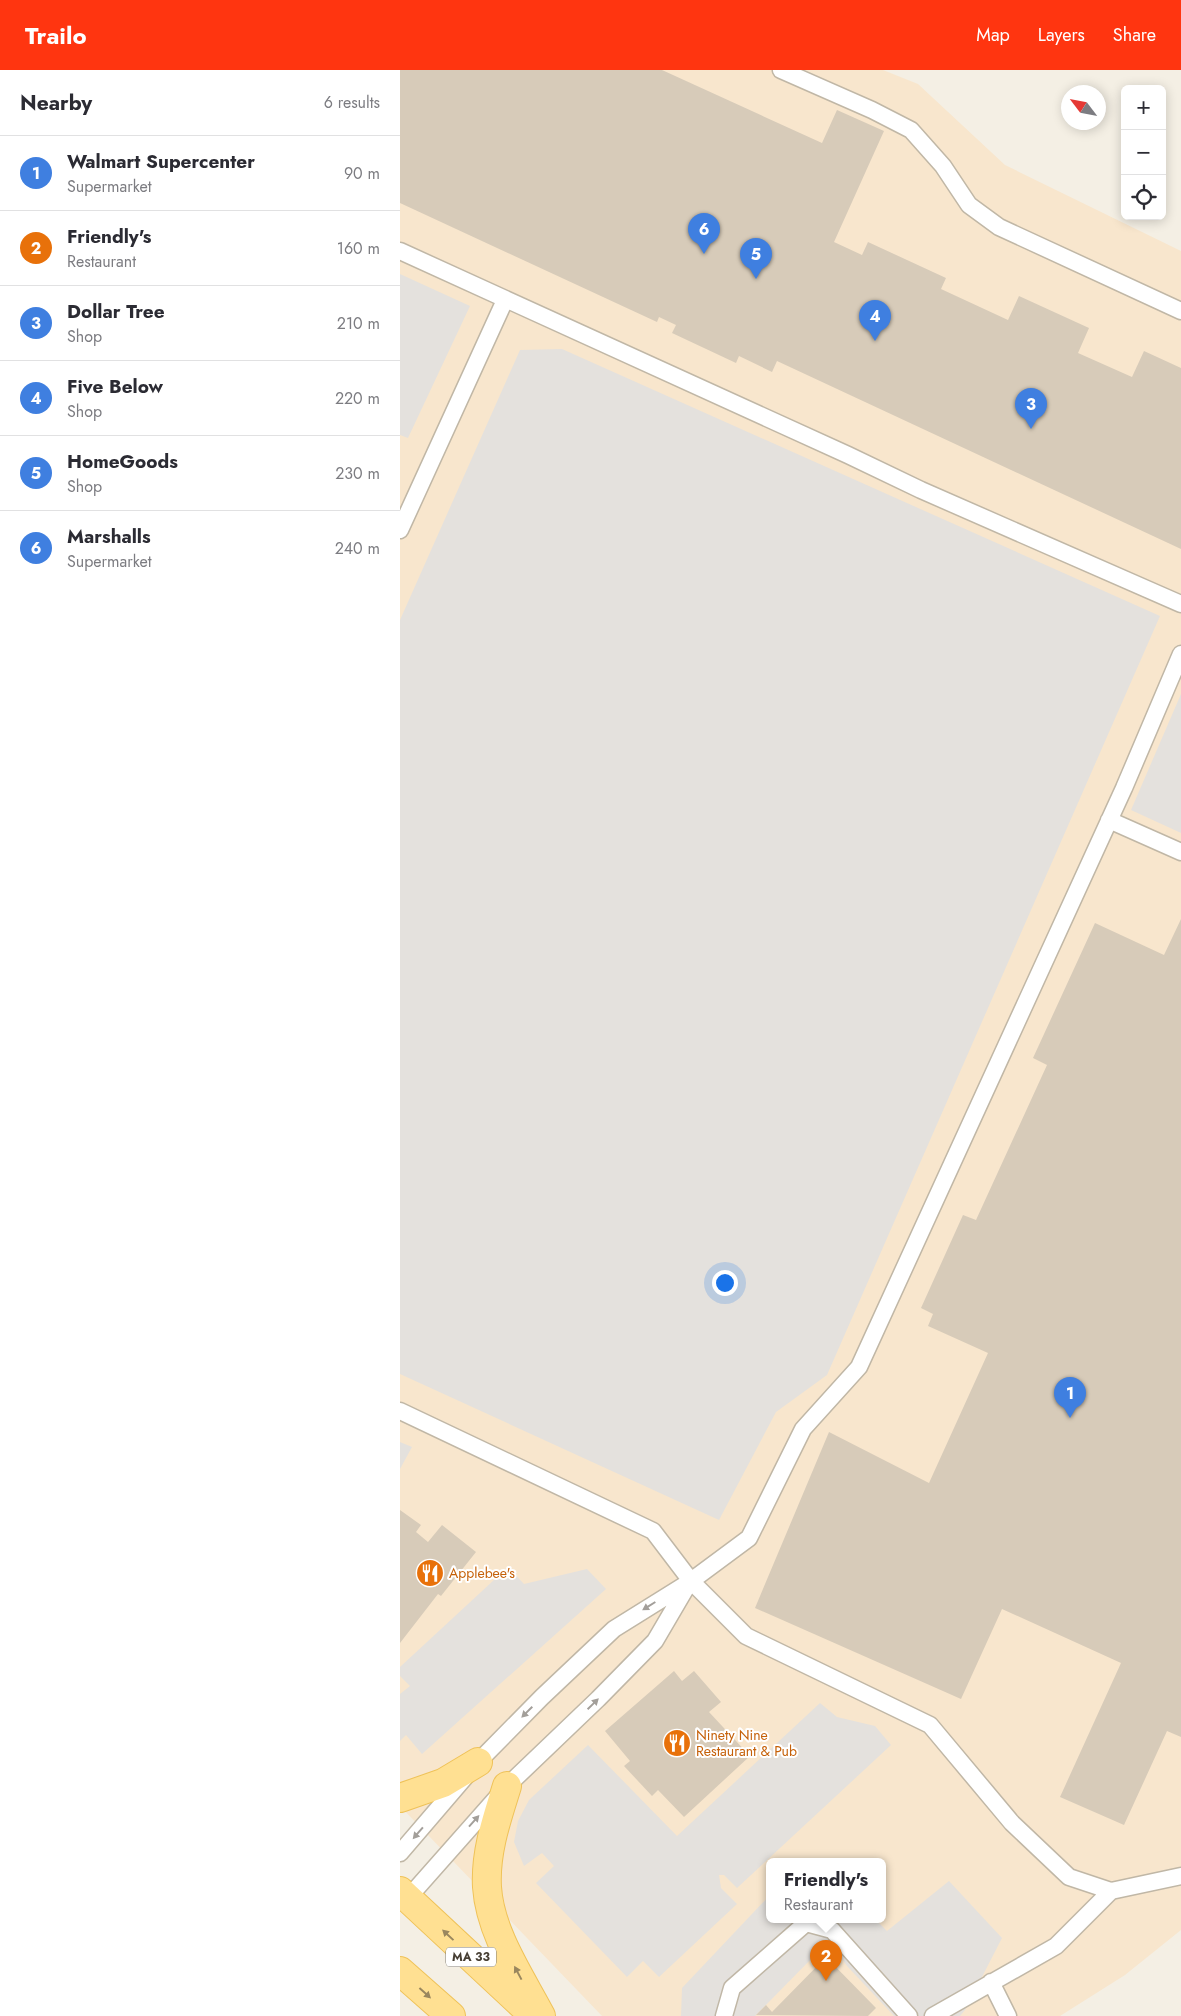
<!DOCTYPE html>
<meta charset="utf-8">
<style>
body{margin:0;font-family:Jost,sans-serif;background:#f2f2f3;color:#2b2b33}
.controls{position:absolute;right:15px;top:15px;display:grid;overflow:hidden;border-radius:8px;box-shadow:0 2px 12px #0003}
.controls button{width:45px;height:45px;display:grid;place-items:center;padding:0;border:0;border-bottom:1px solid #e1e1e2;background:#fff;color:#2b2b33;font:25px sans-serif}
.compass{position:absolute;left:661px;top:15px;width:45px;height:45px;border-radius:50%;background:#fff;box-shadow:0 2px 12px #0003;rotate:302deg}
.you{position:absolute;left:324px;top:1212px;width:18px;height:18px;margin:-12px;border:4px solid #fff;border-radius:50%;background:#1a73e8;box-shadow:0 0 0 8px #1a73e833}
.badge{display:grid;place-items:center;width:32px;height:32px;border-radius:50%;background:#ff3510;color:#fff;font-size:16px;font-weight:700}
.pin{position:absolute;translate:-50% -41px;filter:drop-shadow(0 1px 2px #0008)}
.pin::after{content:'';position:absolute;top:26px;width:18px;height:15px;background:inherit;clip-path:polygon(0 0,100% 0,50% 100%)}
.popup{position:absolute;left:366px;top:1788px;width:120px;height:65px;box-sizing:border-box;display:grid;place-content:center;border-radius:8px;background:#fff;filter:drop-shadow(0 1px 4px #0005);font-size:16px;white-space:nowrap;color:#7c7c81}
.popup b{font-size:19px;color:#2b2b33}
.popup::after{content:'';position:absolute;left:50%;top:100%;margin-left:-10px;border:10px solid transparent;border-top-color:#fff}
.list{margin:0;padding:0;list-style:none}
h2{display:flex;justify-content:space-between;align-items:center;height:65px;margin:0;padding:0 20px;font-size:21px}
h2 small{font-size:16px;font-weight:400;color:#7c7c81}
.list li{display:grid;grid-template-columns:32px 1fr auto;gap:15px;align-items:center;box-sizing:border-box;height:75px;padding:0 20px;border-top:1px solid #e1e1e2}
.list b{display:block;font-size:19px;white-space:nowrap}
.list p{margin:0;font-size:16px;white-space:nowrap;color:#7c7c81}
.list em{font-size:16px;font-style:normal;color:#7c7c81}
.icon{flex:none;width:28px;height:28px;fill:none;stroke:currentColor;stroke-width:2;stroke-linecap:round;stroke-linejoin:round}
.map{position:relative;flex:none;width:781px;height:1946px;overflow:hidden}
header{display:flex;align-items:center;gap:30px;box-sizing:border-box;height:70px;padding:0 25px;background:#ff3510;color:#fff}
header strong{font-size:24px}
nav{display:flex;gap:28px;margin-inline-start:auto;font-size:18px}
main{display:flex}
aside{flex:1;background:#fff}
.map>svg:first-child{display:block}
.commercial{fill:#f8e6cd;fill-rule:evenodd}
.parking{fill:#e4e1dd}
.building{fill:#d7cbb9}
.lines{fill:none;stroke-linecap:round;stroke-linejoin:round}
.lane-casing{stroke:#c0b7a6;stroke-width:19}
.primary-casing{stroke:#efc258;stroke-width:30}
.lane{stroke:#fff;stroke-width:16}
.primary{stroke:#ffe092;stroke-width:28}
.oneway{fill:#a39f9a}
.oneway2{fill:#9a875e}
.labels{text-anchor:middle;dominant-baseline:central;stroke-width:4;stroke-linejoin:round;paint-order:stroke}
.shield{fill:#fff;stroke:#7e7971;stroke-width:1}
.shield-label{font-size:12px;font-weight:bold;fill:#473f34}
.food-label{font-size:14px;fill:#c56008;stroke:#fff;text-anchor:start}
</style>
<header>
<strong>Trailo</strong>
<nav><a>Map</a><a>Layers</a><a>Share</a></nav>
</header>
<main>
<aside>
<h2>Nearby<small>6 results</small></h2>
<ul class="list">
<li><span class="badge" style="background:#3f7fe0">1</span><div><b>Walmart Supercenter</b><p>Supermarket</p></div><em>90 m</em></li>
<li><span class="badge" style="background:#e8710a">2</span><div><b>Friendly's</b><p>Restaurant</p></div><em>160 m</em></li>
<li><span class="badge" style="background:#3f7fe0">3</span><div><b>Dollar Tree</b><p>Shop</p></div><em>210 m</em></li>
<li><span class="badge" style="background:#3f7fe0">4</span><div><b>Five Below</b><p>Shop</p></div><em>220 m</em></li>
<li><span class="badge" style="background:#3f7fe0">5</span><div><b>HomeGoods</b><p>Shop</p></div><em>230 m</em></li>
<li><span class="badge" style="background:#3f7fe0">6</span><div><b>Marshalls</b><p>Supermarket</p></div><em>240 m</em></li>
</ul>
</aside>
<div class="map">
<svg width="781" height="1946" viewBox="0 0 781 1946">
<rect width="100%" height="100%" fill="#f4efe4"/>
<path class="commercial" d="M0,0H483L518,14L605,95L781,181V1860L725,1905L660,1946H202L0,1736ZM370,1792H482V1850H370Z"/>
<path class="parking" d="M0,204L70,236L8,368L0,365Z
M162,279L760,546L427,1305L376,1342L319,1450L0,1304V550L120,280Z
M781,624V763L731,740Z
M0,1372L12,1377L0,1399Z
M108,1497L124,1514L187,1499L206,1519L22,1684L6,1665L0,1671V1624L10,1616L0,1606V1597Z
M420,1633L437,1647L475,1656L491,1675L337,1818L324,1805H319L321,1818L337,1834L259,1907L243,1891L227,1907L136,1813L154,1796L142,1783L124,1796L114,1772L118,1751L129,1730L188,1675L277,1766Z
M549,1811L602,1868L565,1940L560,1946H494L447,1896L440,1886L429,1882L416,1884L355,1946H281L282,1918L370,1825V1850H476L487,1861Z"/>
<path class="building" d="M0,0H262L422,73L437,40L484,61L434,172L462,185L468,172L546,208L541,219L608,250L619,226L689,258L678,283L732,307L744,281L781,298V479L377,291L372,302L339,286L336,293L272,263L276,255L259,247L257,252L0,133Z
M781,849V1667L767,1661L724,1755L660,1727L721,1593L602,1539L561,1629L355,1538L429,1362L529,1413L588,1283L528,1256L533,1244L521,1238L563,1145L576,1150L647,995L633,988L695,853L764,885Z
M0,1440L21,1455L16,1462L28,1472L42,1455L76,1482L41,1526L38,1524L0,1573Z
M274,1601L282,1611L294,1601L321,1632L309,1642L350,1686L284,1747L258,1720L252,1726L224,1696L230,1691L205,1661Z
M426,1887L476,1938L468,1946L356,1945L366,1935L372,1942Z"/>
<g class="lines">
<g class="lane-casing">
<path id="lane" d="M381,0L472,40L511,60L543,96L569,135L599,157L781,241
M0,181L448,385L521,420L781,534
M0,460L105,230
M709,750L781,782
M0,1341L253,1461L291,1511L346,1566L530,1655L612,1753L669,1807L711,1821L781,1806
M0,1783L78,1692L142,1627L214,1559L291,1511L349,1468L403,1359L459,1297L724,718L781,584
M8,1828L107,1716L198,1629L255,1571L289,1513
M591,1912L608,1946
M324,1946L332,1918L406,1853L432,1860L509,1946
M533,1946L656,1876L711,1821"/>
</g>
<g class="primary-casing">
<path id="primary" d="M107,1716C97,1748 85,1782 87,1817C90,1863 120,1906 141,1946
M0,1728L43,1713L78,1692
M0,1821L133,1945
M0,1901L51,1946"/>
</g>
<use href="#lane" class="lane"/>
<use href="#primary" class="primary"/>
</g>
<defs><path id="oneway-solid" d="M-6-.8H1V-3.2L6.5 0L1 3.2V.8H-6Z" transform="scale(1.25)"/></defs>
<g class="oneway">
<use href="#oneway-solid" transform="translate(249 1536) rotate(148)"/>
<use href="#oneway-solid" transform="translate(193 1634) rotate(-44)"/>
<use href="#oneway-solid" transform="translate(127 1642) rotate(135)"/>
<use href="#oneway-solid" transform="translate(74 1751) rotate(-48)"/>
<use href="#oneway-solid" transform="translate(18 1763) rotate(131)"/>
</g>
<g class="oneway2">
<use href="#oneway-solid" transform="translate(48 1865) rotate(-137)"/>
<use href="#oneway-solid" transform="translate(118 1903) rotate(-118)"/>
<use href="#oneway-solid" transform="translate(25 1923) rotate(42)"/>
</g>
<defs>
<g id="restaurant-disc" transform="scale(1.4375)"><circle r="9.5" fill="#e8710a" stroke="#fff"/><path d="M-5-6h1v4h1v-4h1v4h1v-4h1v5L-1.5 .5V6h-2V.5L-5-1ZM5-6V6H3V1.5H1.5Q1.5-4 5-6Z" fill="#fff"/></g>
</defs>
<g fill-rule="evenodd">
<use href="#restaurant-disc" x="30" y="1503"/>
<use href="#restaurant-disc" x="277" y="1673"/>
</g>
<g class="labels">
<rect class="shield" x="46" y="1877.5" width="50" height="19" rx="4"/>
<g class="shield-label">
<text x="71" y="1887">MA 33</text>
</g>
<g class="food-label">
<text x="49" y="1503">Applebee's</text>
<text x="296" y="1665">Ninety Nine<tspan x="296" dy="16">Restaurant &amp; Pub</tspan></text>
</g>
</g>
</svg>
<div class="controls">
<button>+</button>
<button>−</button>
<button><svg class="icon" aria-label="locate" viewBox="0 0 24 24"><circle cx="12" cy="12" r="6"/><path d="M12 2v4M12 18v4M2 12h4M18 12h4"/></svg></button>
</div>
<svg class="compass" viewBox="-18 -18 36 36"><path d="M0-13l5 13h-10z" fill="#e53935"/><path d="M0 13l5-13h-10z" fill="#7c7c81"/></svg>
<div class="you"></div>
<div class="pin badge" style="left:670px;top:1348px;background:#3f7fe0">1</div>
<div class="pin badge" style="left:426px;top:1911px;background:#e8710a">2</div>
<div class="popup"><b>Friendly's</b>Restaurant</div>
<div class="pin badge" style="left:631px;top:359px;background:#3f7fe0">3</div>
<div class="pin badge" style="left:475px;top:271px;background:#3f7fe0">4</div>
<div class="pin badge" style="left:356px;top:209px;background:#3f7fe0">5</div>
<div class="pin badge" style="left:304px;top:184px;background:#3f7fe0">6</div>
</div>
</main>
